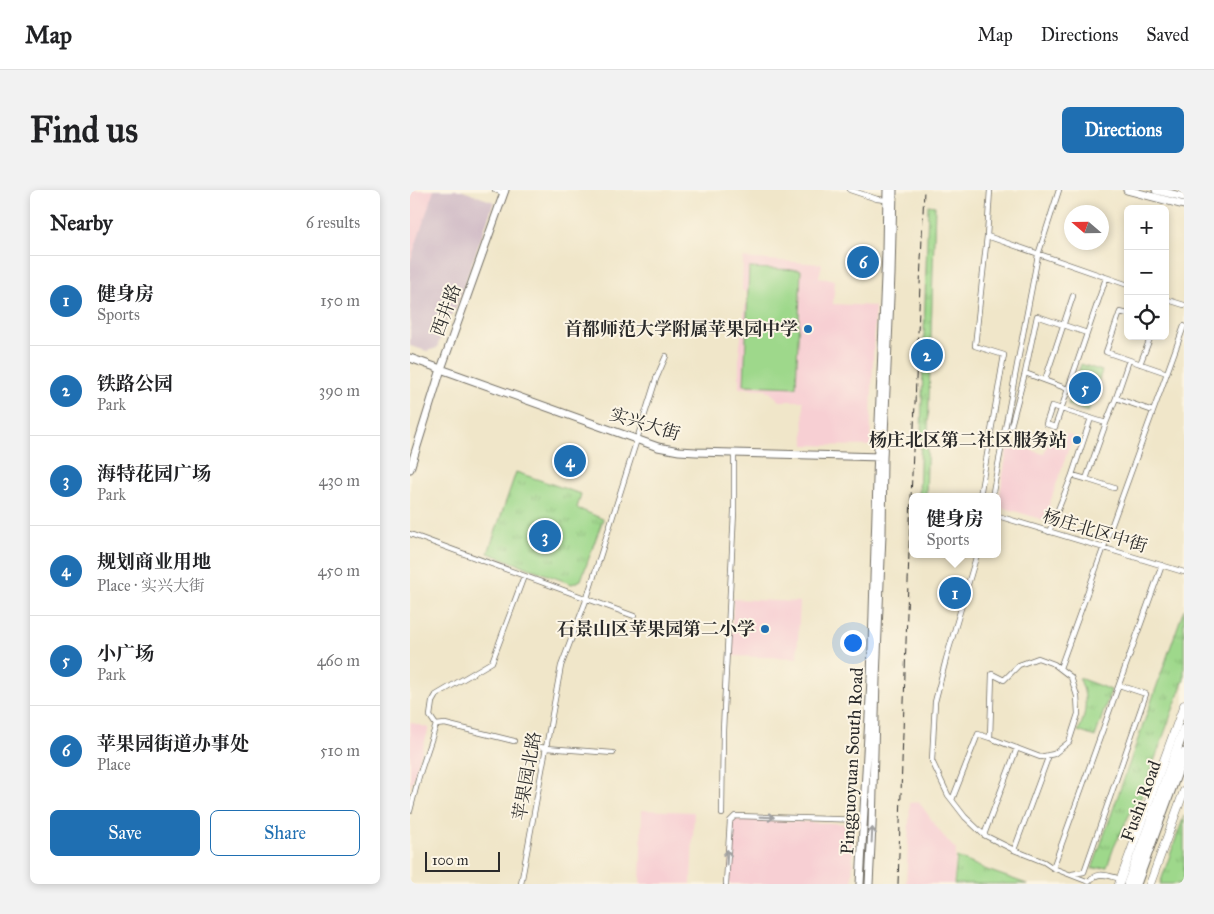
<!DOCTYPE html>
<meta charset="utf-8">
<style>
body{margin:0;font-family:"IM FELL Great Primer","Noto Serif SC",serif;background:#f2f2f2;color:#202124}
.controls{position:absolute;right:15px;top:15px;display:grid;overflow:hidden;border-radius:8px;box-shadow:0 2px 8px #0003}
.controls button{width:45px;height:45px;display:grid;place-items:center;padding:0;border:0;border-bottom:1px solid #e0e0e0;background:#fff;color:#202124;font:25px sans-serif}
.compass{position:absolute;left:654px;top:15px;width:45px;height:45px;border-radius:50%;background:#fff;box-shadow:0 2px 8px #0003;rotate:290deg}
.scale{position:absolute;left:15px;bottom:12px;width:75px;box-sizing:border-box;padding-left:5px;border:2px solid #2b2b2b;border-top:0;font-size:14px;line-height:18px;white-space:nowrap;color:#2b2b2b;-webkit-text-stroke:4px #fcf5e5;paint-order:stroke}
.you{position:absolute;left:442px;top:452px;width:18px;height:18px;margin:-12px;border:4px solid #fff;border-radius:50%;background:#1a73e8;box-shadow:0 0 0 8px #1a73e833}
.badge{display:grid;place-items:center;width:32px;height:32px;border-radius:50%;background:#1f6fb2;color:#fff;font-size:16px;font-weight:700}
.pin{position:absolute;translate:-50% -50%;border:2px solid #fff;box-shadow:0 1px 5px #0006}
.popup{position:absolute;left:499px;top:303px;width:92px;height:65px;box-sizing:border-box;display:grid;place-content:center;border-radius:8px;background:#fff;filter:drop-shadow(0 1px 4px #0005);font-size:16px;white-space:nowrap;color:#757577}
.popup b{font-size:19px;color:#202124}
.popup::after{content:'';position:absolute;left:50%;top:100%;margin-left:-10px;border:10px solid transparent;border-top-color:#fff}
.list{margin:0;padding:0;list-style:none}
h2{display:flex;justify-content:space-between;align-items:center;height:65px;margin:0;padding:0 20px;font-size:21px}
h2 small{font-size:16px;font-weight:400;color:#757577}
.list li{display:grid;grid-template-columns:32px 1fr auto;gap:15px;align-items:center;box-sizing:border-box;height:90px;padding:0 20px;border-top:1px solid #e0e0e0}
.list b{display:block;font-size:19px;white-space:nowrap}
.list p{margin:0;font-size:16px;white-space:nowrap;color:#757577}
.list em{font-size:16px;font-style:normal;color:#757577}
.actions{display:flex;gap:10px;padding:15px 20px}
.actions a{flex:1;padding:11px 0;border:1px solid #1f6fb2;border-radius:8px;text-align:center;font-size:18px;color:#1f6fb2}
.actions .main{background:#1f6fb2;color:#fff}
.icon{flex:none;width:28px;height:28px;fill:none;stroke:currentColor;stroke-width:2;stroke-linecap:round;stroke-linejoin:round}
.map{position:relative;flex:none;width:774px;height:694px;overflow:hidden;border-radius:8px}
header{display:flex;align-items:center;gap:30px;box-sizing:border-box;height:70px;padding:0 25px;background:#fff;border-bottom:1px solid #e0e0e0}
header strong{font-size:24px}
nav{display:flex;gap:28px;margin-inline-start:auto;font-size:18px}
.intro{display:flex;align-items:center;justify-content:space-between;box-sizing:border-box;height:120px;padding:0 30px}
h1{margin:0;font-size:35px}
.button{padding:12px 22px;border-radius:8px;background:#1f6fb2;color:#fff;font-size:18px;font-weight:700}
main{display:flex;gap:30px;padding:0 30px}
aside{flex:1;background:#fff;border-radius:8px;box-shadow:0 2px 8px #0003}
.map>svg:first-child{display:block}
.built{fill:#f7cfd3}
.industrial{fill:#d2bdc7}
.grass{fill:url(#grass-tufts);stroke:#64825b}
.pitch{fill:#9ed88b;stroke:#64825b}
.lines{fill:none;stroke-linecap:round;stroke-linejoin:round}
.street-casing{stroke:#706c62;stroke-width:6}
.secondary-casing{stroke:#706c62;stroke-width:9}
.primary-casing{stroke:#706c62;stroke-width:9}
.highway-casing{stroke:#706c62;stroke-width:11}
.street{stroke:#fff;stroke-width:4.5}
.secondary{stroke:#fff;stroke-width:7}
.primary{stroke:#fff;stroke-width:8}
.highway{stroke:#fff;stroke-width:9}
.rail{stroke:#2b2b2b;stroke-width:1;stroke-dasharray:8 4;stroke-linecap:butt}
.oneway{stroke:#a0a0a0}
.poi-dot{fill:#1f6fb2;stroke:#fcf5e5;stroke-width:2}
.labels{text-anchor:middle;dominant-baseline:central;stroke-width:4;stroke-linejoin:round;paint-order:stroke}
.street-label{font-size:18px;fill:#2b2b2b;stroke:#fcf5e5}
.poi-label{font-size:18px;font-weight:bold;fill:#2b2b2b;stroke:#fcf5e5;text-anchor:end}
</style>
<header>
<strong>Map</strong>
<nav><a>Map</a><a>Directions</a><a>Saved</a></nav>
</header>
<div class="intro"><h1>Find us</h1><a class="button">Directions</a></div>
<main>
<aside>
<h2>Nearby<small>6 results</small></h2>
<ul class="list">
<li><span class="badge">1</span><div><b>健身房</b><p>Sports</p></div><em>150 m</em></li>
<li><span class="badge">2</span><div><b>铁路公园</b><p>Park</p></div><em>390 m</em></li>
<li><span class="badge">3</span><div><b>海特花园广场</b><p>Park</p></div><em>430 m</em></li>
<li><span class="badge">4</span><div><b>规划商业用地</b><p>Place · 实兴大街</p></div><em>450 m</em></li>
<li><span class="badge">5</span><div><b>小广场</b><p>Park</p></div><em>460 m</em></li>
<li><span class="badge">6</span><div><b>苹果园街道办事处</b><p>Place</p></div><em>510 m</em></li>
</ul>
<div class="actions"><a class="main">Save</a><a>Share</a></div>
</aside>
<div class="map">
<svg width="774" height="694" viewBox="0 0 774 694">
<defs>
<pattern id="grass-tufts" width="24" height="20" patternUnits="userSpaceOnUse" patternTransform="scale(1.25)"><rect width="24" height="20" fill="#9ed88b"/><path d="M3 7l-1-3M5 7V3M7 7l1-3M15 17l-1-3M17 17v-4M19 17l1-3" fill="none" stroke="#88ba78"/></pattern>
</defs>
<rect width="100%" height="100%" fill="#fcf5e5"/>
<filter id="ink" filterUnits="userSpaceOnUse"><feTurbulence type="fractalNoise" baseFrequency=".02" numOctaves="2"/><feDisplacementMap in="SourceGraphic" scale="10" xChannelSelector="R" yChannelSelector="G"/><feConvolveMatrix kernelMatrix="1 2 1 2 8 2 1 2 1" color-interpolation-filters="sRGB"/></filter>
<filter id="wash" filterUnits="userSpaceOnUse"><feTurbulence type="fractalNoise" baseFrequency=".0096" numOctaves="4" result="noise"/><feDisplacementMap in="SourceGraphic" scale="20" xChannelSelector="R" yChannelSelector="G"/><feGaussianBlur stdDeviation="1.12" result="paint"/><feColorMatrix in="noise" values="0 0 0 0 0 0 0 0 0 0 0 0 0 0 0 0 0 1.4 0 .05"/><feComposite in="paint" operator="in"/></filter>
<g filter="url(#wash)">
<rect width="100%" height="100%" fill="#f0e6c9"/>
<path class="built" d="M0,0H26L0,75Z
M333,68L412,74L409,87L425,90L423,114L465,116L460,256L394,255L393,211H370L356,199L329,198V163L337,103L332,100Z
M642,240L663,246L634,330L588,316L598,253L634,264Z
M323,409L390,412L387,468L321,466Z
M0,532L19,538L0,599Z
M509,612L531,643L546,660L543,694H496L500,613Z
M232,620L284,622L281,694H230Z
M325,629L444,634L442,694H319L322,632Z"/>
<path class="industrial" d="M24,0H50L84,12L45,120L36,131L27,158L17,161L0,156V72Z"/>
<path class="grass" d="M518,15L525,16L516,307H509Z
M671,174L692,181L678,222L658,215Z
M106,282L171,304L167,318L193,329L171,390L162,394L78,363Z
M774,419V489L728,616L724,615L704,657L697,677L682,679Z
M669,488L701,500L685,547L668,541C677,525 678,505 669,488Z
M774,626V694H750L753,685Z
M547,667L577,680L617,694H544Z"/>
<path class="pitch" d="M339,78L391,80L386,197L334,195Z"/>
</g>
<g filter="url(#ink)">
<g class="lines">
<g class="street-casing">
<path id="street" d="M85,0L94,3
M440,0L467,9L476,10
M580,0L577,46L718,95
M696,88C679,138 662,187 645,237L636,234L642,216L696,233L706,208L743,221
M755,109L774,115
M718,124L710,122L696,162L757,183
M730,174L741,146
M615,183L627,126L677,143
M635,190L663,106
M706,208L718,173
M696,233L676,289L704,298
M601,236L615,183L658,199
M662,285L681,228
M574,307L570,306L594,165L565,156L577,46
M582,307L628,65L649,0
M588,326L774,382
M639,342L662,285L676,289
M0,344L224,426
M567,364L536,469L525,512L522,571L538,605L555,627L574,645L604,660L634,672L643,678
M628,468L644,474L661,487L667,506L668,524L659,552L644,564L630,567L580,548L582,484L594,490L609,475Z
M650,478L774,136
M26,535L35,534L104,551
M117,555L136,558L203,563
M542,610L568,544L580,548
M0,621L9,586L26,535L20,526L22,512L26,505L82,472L114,386
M312,624L313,540L324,322V263
M574,645L607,558
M604,660L639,565
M662,684L674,682L736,504L709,495
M711,689C698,686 688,680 679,692L643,678L752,375
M111,694L151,476L177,408L246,189L256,166
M316,694L320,631L325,626L454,630"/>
</g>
<g class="secondary-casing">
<path id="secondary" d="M717,0L774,15
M746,0L774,7
M0,168L248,257L269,261L286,262L471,267
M0,279L31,179L95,0
M450,694L461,489L468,256L476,62L477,0
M459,694L462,636L466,489L472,344L473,268L481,84L483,0"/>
</g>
<g class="primary-casing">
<path id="primary" d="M709,694L774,515
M740,694L774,601"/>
</g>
<g class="highway-casing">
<path id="highway" d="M718,694L774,539
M726,694L774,563"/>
</g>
<use href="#street" class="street"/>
<use href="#secondary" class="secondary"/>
<use href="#primary" class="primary"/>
<use href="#highway" class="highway"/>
<path class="rail" d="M488,694L500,332L514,0"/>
</g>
<defs><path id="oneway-shaft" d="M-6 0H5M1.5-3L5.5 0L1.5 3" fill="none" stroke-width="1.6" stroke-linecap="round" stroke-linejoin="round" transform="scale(1.25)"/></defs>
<g class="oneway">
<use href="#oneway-shaft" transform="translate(357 627) rotate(2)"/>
<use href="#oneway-shaft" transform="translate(462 645) rotate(-87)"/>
<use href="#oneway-shaft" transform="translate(317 667) rotate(-87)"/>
</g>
</g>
<g class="poi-dot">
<circle cx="398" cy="139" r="5"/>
<circle cx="667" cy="250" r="5"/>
<circle cx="355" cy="439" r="5"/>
</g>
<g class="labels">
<g class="street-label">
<text transform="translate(36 120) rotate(-70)">西井路</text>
<text transform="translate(235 234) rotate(17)">实兴大街</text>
<text transform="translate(685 341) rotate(17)">杨庄北区中街</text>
<text transform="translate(442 571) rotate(-87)">Pingguoyuan South Road</text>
<text transform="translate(117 586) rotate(-80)">苹果园北路</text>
<text transform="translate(731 611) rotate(-70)">Fushi Road</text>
</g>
<g class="poi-label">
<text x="388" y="139">首都师范大学附属苹果园中学</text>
<text x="657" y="250">杨庄北区第二社区服务站</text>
<text x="345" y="439">石景山区苹果园第二小学</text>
</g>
</g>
</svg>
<div class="controls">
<button>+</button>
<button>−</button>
<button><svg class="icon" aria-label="locate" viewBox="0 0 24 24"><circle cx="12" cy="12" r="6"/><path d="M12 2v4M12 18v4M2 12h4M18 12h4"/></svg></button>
</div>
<svg class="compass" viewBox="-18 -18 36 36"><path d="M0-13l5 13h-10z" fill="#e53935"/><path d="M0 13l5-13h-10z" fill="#757577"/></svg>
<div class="scale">100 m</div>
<div class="you"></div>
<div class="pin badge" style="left:545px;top:403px">1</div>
<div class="popup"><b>健身房</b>Sports</div>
<div class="pin badge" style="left:517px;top:165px">2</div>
<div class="pin badge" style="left:135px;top:346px">3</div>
<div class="pin badge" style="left:160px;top:271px">4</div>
<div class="pin badge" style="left:675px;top:198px">5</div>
<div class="pin badge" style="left:453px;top:72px">6</div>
</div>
</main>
